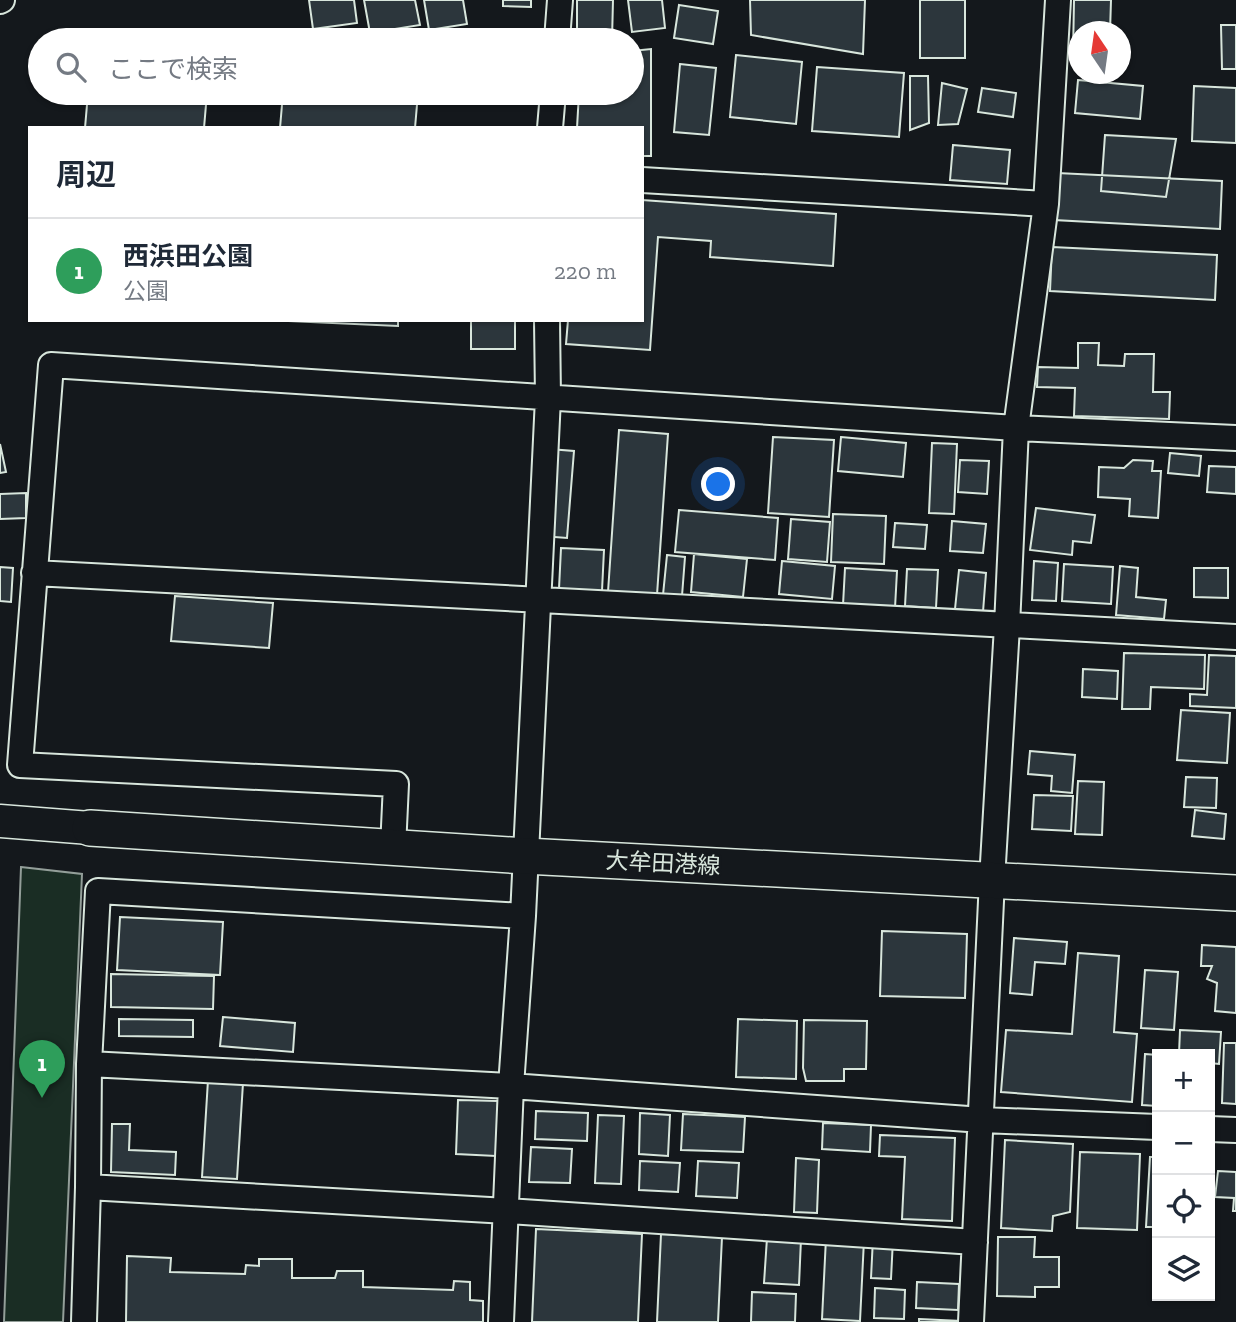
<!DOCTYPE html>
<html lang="ja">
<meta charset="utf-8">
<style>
body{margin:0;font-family:"Zilla Slab","Noto Sans JP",serif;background:#f2f2f3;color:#1f2937}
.controls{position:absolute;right:21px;bottom:21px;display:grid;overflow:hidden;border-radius:0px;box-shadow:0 2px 5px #0004}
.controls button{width:63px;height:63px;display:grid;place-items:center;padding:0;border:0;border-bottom:2px solid #e0e1e3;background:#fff;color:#1f2937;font:35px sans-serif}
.compass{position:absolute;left:1068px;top:21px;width:63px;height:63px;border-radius:50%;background:#fff;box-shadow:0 2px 5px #0004;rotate:347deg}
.you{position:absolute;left:719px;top:485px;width:24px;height:24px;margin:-18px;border:5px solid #fff;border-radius:50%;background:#1a73e8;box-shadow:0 0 0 10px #1a73e833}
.badge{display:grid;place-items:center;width:46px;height:46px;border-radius:50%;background:#846941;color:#fff;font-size:23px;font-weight:700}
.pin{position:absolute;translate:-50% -58px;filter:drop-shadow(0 2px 4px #0008)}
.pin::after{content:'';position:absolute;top:37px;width:24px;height:21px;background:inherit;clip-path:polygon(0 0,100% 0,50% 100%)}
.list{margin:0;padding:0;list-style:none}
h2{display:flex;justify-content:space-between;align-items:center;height:91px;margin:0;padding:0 28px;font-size:30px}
h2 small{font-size:23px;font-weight:400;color:#747a83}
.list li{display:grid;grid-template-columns:46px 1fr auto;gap:21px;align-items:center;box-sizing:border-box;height:105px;padding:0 28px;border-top:2px solid #e0e1e3}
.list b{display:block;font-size:26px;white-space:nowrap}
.list p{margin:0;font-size:23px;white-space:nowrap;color:#747a83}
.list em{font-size:23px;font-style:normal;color:#747a83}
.icon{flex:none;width:38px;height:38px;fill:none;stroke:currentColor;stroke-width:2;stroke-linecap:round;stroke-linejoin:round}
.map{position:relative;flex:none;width:1236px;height:1322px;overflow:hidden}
.search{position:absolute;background:#fff;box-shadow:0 2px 5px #0004;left:28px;top:28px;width:616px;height:77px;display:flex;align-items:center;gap:18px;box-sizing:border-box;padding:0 24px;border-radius:38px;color:#747a83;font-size:26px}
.panel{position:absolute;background:#fff;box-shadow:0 2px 5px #0004;left:28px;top:126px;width:616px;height:196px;border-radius:0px}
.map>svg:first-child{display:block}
.green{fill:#1a2d24;stroke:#939e99;stroke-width:2}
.building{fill:#2c363c;stroke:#d8e6dc;stroke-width:2}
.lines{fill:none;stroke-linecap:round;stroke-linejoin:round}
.minor-casing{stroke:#d8e6dc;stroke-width:28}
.tertiary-casing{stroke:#d8e6dc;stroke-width:35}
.secondary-casing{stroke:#d8e6dc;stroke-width:38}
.minor{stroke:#14181c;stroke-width:24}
.tertiary{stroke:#14181c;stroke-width:32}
.secondary{stroke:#14181c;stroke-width:35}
.labels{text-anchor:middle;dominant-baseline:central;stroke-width:5;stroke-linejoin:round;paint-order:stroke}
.street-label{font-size:23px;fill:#d8e6dc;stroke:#14181c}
</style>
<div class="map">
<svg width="1236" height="1322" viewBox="0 0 1236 1322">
<rect width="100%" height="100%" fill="#14181c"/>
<path class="green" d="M21,867L82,874L63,1322H4Z"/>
<path class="building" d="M309,0H354L357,23L313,29Z
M364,0H415L420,25L370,33Z
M424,0H463L467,24L429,30Z
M503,0H531V7L503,6Z
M577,0H613L612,40H577Z
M628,0H662L665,28L632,32Z
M750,0H865L863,54L751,35Z
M920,0H965V58H920Z
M1074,0H1111L1110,32H1078V55H1073Z
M679,5L718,11L713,44L674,38Z
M1221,25H1236V69H1222Z
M651,49V156H642V128H577L579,93H632V51Z
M736,55L802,62L796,124L730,117Z
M680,64L716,68L709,135L674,132Z
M817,67L904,73L899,137L812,131Z
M910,76H928L929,123L910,130Z
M1078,80L1143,86L1140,119L1075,113Z
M942,83L967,89L958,124L938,125Z
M1194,86L1236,88V143L1192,141Z
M982,88L1016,93L1013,117L978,112Z
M88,93H207L204,128H85Z
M283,93H418L415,128H280Z
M1105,135L1176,139L1166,197L1101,191Z
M953,145L1010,150L1007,184L950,180Z
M1057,173L1222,181L1220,229L1054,220Z
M642,200L836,214L833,266L710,257L711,241L658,237L650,350L566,344L568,320H642Z
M1052,247L1217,255L1215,300L1050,291Z
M266,320H398V326Z
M471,320H515V349H471Z
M1078,343H1099L1098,365L1124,366L1125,354H1154L1153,392H1170L1169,419L1074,416L1075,388L1037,387L1038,367L1078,368Z
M619,430L668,434L657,595L608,592Z
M773,437L834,440L829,517L768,513Z
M841,437L906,443L903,477L838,471Z
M932,443L957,444L954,514L929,513Z
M0,444L6,472L0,473Z
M549,449L574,451L567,538L542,536Z
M1170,453L1201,456L1199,476L1168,473Z
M960,460L989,461L987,494L958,492Z
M1133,460L1153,461L1152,471H1161L1158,518L1129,516L1130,499L1098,497L1099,467L1124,468Z
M1209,466L1236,467V494L1207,492Z
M26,493V518L0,519V494Z
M1036,508L1095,515L1091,543L1073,541L1072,555L1030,550Z
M679,510L778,518L775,560L675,552Z
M833,514L886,516L884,564L831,562Z
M791,519L830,522L827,562L788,559Z
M952,521L986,524L983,553L950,551Z
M895,523L927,525L925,549L893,547Z
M561,548L604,550L602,591L559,589Z
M694,554L747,559L743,597L691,592Z
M667,555L685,557L682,596L663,595Z
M782,561L835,566L832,599L779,594Z
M1034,561L1058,563L1056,601L1032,600Z
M1064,564L1113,567L1111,604L1062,601Z
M1120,566L1138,568L1136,597L1166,600L1164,619L1116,615Z
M0,567L13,568L11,602L0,601Z
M845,568L897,571L895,608L843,605Z
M1194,568H1228V598L1194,597Z
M907,569L938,570L936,608L905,606Z
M959,570L986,573L983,612L955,609Z
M175,596L273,603L269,648L171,641Z
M1124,653L1205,655L1204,689L1151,687L1150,709H1122Z
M1209,655L1236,656V708L1190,706V694L1207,695Z
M1083,669L1118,671L1117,699L1082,697Z
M1181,710L1230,713L1227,763L1177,760Z
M1030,751L1075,755L1072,793L1051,791L1052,776L1028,774Z
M1186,777L1217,778L1216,808L1184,807Z
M1078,781L1104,782L1102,835L1075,834Z
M1034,795L1073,796L1071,831L1032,829Z
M1195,810L1226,814L1224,839L1192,836Z
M120,917L223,922L220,975L117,970Z
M882,931L967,934L965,998L880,996Z
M1014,938L1067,942L1065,964L1035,962L1032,995L1010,993Z
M1202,945L1236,947V1013L1215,1011L1217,983L1207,979L1212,966H1201Z
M1078,953L1119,956L1114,1032L1137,1034L1132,1102L1001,1092L1006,1030L1072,1034Z
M1145,970L1178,972L1174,1030L1141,1028Z
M111,974L214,976L213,1009L111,1007Z
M223,1017L295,1023L293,1052L220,1046Z
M119,1019L193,1020V1037L119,1036Z
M738,1019L797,1021L796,1079L736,1077Z
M804,1020L867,1021L866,1069H844V1081H806L803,1068Z
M1180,1030L1221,1032L1219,1064L1210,1063V1054H1179Z
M1224,1043H1236V1104L1222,1103Z
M1145,1054L1157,1055V1106L1142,1105Z
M208,1080L243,1083L237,1179L202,1177Z
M458,1100L498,1101L496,1156L456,1154Z
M536,1111L588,1113L587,1141L535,1139Z
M640,1113L670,1115L668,1156L639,1154Z
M683,1114L745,1117L743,1152L681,1150Z
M598,1115L624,1116L621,1184L595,1183Z
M823,1123L871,1125L870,1152L822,1149Z
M112,1124H130L129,1150L176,1152L175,1175L111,1172Z
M880,1135L955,1138L952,1221L902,1219L905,1157L879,1156Z
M1005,1140L1073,1144L1070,1212L1053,1216L1052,1231L1001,1228Z
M531,1147L572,1149L570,1183L529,1182Z
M1080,1152L1140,1154L1137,1230L1077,1228Z
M1150,1157H1157V1227H1146Z
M796,1158L819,1160L817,1213L794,1212Z
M640,1161L680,1163L678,1192L639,1190Z
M698,1161L739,1163L737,1198L696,1196Z
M1218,1171L1236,1172V1211H1233L1234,1198L1215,1197Z
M536,1229L642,1234L638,1322H532Z
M661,1234L722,1237L718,1322H657Z
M998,1237H1035L1034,1257H1059V1287H1035V1297L997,1296Z
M767,1238L801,1239L799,1285L764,1283Z
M826,1238L864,1240L860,1321L822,1319Z
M873,1238L893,1239L891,1279L871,1278Z
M127,1256L171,1258L170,1272L245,1274L246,1265L259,1266V1259H292V1278H335L337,1271H363V1287L453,1290L454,1281L470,1282V1300L483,1301V1322H126Z
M917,1282L959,1284L958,1310L916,1308Z
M875,1288L905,1290L904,1319L874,1318Z
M752,1292L796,1294L795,1322H751Z
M919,1319L961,1321V1322H919Z"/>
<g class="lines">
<g class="minor-casing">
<path id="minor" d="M0,1L2,0
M557,40L560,0
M550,128L553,93
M642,180L1046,204
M34,573L1236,637
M393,848L396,784L20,765L51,365L1016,428L1236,438
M89,1064L511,1086L982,1120L1157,1127
M1210,1129L1236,1130
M88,1187L507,1211L975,1242
M84,1322L88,1187L89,1064L98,891L523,916
M501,1322L511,1086L523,916L548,398L547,320
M971,1322L992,880L1007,626L1016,428L1046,204L1058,0"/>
</g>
<g class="tertiary-casing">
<path id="tertiary" d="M0,821L90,828"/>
</g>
<g class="secondary-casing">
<path id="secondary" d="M90,828L525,856L1236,893"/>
</g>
<use href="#minor" class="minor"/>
<use href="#tertiary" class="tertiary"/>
<use href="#secondary" class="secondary"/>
</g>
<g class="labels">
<g class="street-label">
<text transform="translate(663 863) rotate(3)">大牟田港線</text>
</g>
</g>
</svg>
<div class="controls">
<button>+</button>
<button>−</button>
<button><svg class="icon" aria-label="locate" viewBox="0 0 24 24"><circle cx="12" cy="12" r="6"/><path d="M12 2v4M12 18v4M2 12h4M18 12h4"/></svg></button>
<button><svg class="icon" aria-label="layers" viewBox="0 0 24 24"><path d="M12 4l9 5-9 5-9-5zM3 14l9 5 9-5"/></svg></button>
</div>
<svg class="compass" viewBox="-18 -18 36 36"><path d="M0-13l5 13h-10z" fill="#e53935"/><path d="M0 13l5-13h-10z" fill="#747a83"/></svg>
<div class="you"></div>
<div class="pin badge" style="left:42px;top:1098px;background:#2e9e5b">1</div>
<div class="search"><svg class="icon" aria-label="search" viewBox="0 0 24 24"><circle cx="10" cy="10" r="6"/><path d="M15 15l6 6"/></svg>ここで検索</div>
<section class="panel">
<h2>周辺<small></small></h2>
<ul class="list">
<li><span class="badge" style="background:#2e9e5b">1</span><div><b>西浜田公園</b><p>公園</p></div><em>220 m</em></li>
</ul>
</section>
</div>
